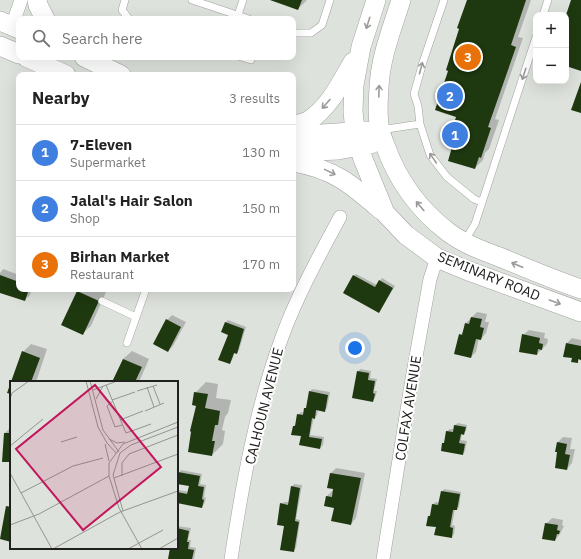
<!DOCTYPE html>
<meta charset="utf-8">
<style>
body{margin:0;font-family:"IBM Plex Sans",sans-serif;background:#f2f2f2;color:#222}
.controls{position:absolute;right:12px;top:12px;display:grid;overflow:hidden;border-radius:8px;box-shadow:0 4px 16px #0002}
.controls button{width:36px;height:36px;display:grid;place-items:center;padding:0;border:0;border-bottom:1px solid #e0e0e0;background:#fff;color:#222;font:20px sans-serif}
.you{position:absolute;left:355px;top:348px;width:14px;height:14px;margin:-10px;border:3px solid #fff;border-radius:50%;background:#1a73e8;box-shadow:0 0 0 6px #1a73e833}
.badge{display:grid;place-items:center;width:26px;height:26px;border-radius:50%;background:#bc2f62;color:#fff;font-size:13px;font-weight:700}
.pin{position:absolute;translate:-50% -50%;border:2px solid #fff;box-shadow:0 1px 4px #0006}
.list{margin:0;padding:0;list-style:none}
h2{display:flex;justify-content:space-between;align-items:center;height:52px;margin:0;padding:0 16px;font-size:17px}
h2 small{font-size:13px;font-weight:400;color:#767676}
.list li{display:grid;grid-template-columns:26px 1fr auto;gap:12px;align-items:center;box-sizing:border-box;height:56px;padding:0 16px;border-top:1px solid #e0e0e0}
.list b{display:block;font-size:15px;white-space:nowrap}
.list p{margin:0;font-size:13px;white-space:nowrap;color:#767676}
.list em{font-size:13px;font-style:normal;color:#767676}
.icon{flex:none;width:22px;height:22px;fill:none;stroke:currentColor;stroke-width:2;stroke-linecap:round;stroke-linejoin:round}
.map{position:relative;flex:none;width:581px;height:559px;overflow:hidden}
.search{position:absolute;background:#fff;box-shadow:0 4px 16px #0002;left:16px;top:16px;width:280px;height:44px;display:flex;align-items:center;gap:10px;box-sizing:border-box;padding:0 14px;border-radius:8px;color:#767676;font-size:15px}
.panel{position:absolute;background:#fff;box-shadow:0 4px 16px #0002;left:16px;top:72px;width:280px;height:220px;border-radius:8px}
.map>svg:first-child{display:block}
.shadow{fill:#0003}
.building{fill:#1e3810}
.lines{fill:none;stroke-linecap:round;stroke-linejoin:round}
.lane-casing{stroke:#9fa29e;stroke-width:8}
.street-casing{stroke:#9fa29e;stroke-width:14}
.secondary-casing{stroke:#9fa29e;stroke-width:20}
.lane{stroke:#fff;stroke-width:7}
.street{stroke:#fff;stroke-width:13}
.secondary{stroke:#fff;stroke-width:19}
.oneway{stroke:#9b9b9a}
.labels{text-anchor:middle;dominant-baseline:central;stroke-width:4;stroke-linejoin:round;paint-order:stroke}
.street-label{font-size:14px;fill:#20211f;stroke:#fff}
.inset-road{fill:none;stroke:#929590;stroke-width:1}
.view{fill:#c2185b;fill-opacity:0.15;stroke:#c2185b;stroke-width:2}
.inset-edge{fill:none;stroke:#20211f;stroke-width:2}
</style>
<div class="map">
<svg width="581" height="559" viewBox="0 0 581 559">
<rect width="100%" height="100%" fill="#dee2dc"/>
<path class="shadow" d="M272,0H307L298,9Z
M468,0H531L518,37L523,38L495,119L499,120L489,149L485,153L483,160L475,168L453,147L458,116L450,71Z
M19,135V148H18Z
M3,269L19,275V289H32L30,295L24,300L0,292V273Z
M356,274L377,285L382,278L395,286L379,312L354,276Z
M81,289H99L106,292L91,326L82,334L63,325L78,291Z
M477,312L487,314L485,322H489L486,333L481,339L479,338L476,352L471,357L460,335L464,331L466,323Z
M172,315L186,322L173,346L168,351L167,320Z
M228,320L246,327L239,350L237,353L235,352L232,360L229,363V334L225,323Z
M529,330L545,333L544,338L548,339L547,344L537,354L523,335Z
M572,338L581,340V359L577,362L573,357L567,343Z
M31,344L47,349L36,382H12L23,352Z
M132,351L149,359L139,382H113L123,359Z
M360,369L371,371L370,378L377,379L374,391H377L375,398L373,401L358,372Z
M206,382L218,384L216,398L231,400L228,413L225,417L222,430L225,431L223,444L212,455L197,405L195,393Z
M312,389L330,392L327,408L324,411L318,410L317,415L314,417L310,435L324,437L323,445L320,448L302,436L294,426L296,424L298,415L301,412L304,413L305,409L307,407L310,392Z
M458,423L467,425L466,431L462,433L461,440L467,441L465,451L463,454L443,443L446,441L447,431L450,429H454L455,425Z
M11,427V482V461L5,433Z
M563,437L572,438L570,449H575L572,463L567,469L558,452V442Z
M336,468L365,473L356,518L351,524L335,507L325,505L327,496L332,491H334L331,473Z
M181,470L202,474L200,484L206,485L204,497L206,498L204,504L202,507L177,502V491L178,490L189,492L190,485L179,473Z
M294,484L302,485L296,519L300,520L296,548L293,551L285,525L281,504L284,502H289L292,487Z
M444,489L461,492L459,507L455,509L452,525L455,526L454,534L451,537L437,526L429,516L432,513L433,504L436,502L440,503L442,492Z
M552,518L563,520L562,525L564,526L560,534L555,540L546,524Z
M177,526L191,528L188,540H191L190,547L196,548L194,559H177L171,548H177Z"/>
<path class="building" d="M270,0H302L298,10Z
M467,0H526L511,45L516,47L488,127L491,128L481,158L479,157L475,169L448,161L452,147L447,146L456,117L435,110L448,71L446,70L459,29L457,28Z
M571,0H581V71L566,66V47L568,43L566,42V15Z
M581,82V113L571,110Z
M0,275L19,282V289H29L25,301L0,293Z
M353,275L375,287L379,280L393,288L379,313L343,293Z
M77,291L99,301L83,335L61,325Z
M471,317L482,319L480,327L484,328L481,340L476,339L471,358L454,354L459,334L462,335L465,323L469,324Z
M166,319L181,327L168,352L153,344Z
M225,322L244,329L237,354L234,353L230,364L218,360L228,335L221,332Z
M522,334L540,338L539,343L543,344L542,350L538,349L537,355L519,352Z
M566,343L581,346V360L578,359V363L571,362L572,358L563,357Z
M22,351L40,358L31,382H11V394L7,393Z
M123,359L142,367L135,382H112Z
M357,371L369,373L368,380L375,381L373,393L375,394L373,402L352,398Z
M309,391L328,395L325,412L316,410L315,419L312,418L309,437L322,439L320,449L299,445L301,436L291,435L293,426H295L297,414L303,415L304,408H306Z
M194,392L208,394L205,408L220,411L218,425H215L212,441H215L212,456L188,452L191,432L190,431L196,406L192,405Z
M454,425L466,427L464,435L461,434L459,443L465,444L463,455L441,451L442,443H444L446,431L453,432Z
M4,433H11V462H2Z
M557,442L567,444L565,454L570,455L567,470L555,468L557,452H555Z
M10,465H11V483H9Z
M178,472L200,476L198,486L204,487L202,499L204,500L202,508L177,503V492L187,494L189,486L177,484Z
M330,473L361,478L351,525L331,521L334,508L324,506L326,496L332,497L333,489L327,488Z
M291,486L300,488L295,521L299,522L294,552L280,550L284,526L277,525L280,503L288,505Z
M441,491L460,494L457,510H453L450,527L453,528L452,538L434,535L436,527L426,526L428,516H430L432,504L438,505Z
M6,506L11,507V542L0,539Z
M545,523L558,525L557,530L560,531L559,534H557L555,541L542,539Z
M177,528L189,531L187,542H189L188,549L194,550L192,559H168L170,548H177Z"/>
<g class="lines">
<g class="lane-casing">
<path id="lane" d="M125,0L122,10L129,19
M192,0L249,19
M444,0L423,62L414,94L418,106L420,124L430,155L447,177L474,199L482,202
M238,15L243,0
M543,15L548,0
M293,33H311L322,25L330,0
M241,57L251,60L252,57
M380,130L420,124
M464,242L475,224L536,37
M102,301L136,317
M127,343L146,289"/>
</g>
<g class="street-casing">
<path id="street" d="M12,26L21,0
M231,559C242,486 256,407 282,337C297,296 319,256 340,217
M383,559L412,379L430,279L437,258"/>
</g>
<g class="secondary-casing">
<path id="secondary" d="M37,0L38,5L45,19
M376,0L361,47L354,85L353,111L355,132L363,159L385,213L406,235L437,258L466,270L581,312
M401,0C392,29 380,58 379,88C378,101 377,117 380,130C381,135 383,140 385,145C397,179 418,209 448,232C464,244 483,251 502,258C528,269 554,280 581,289
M0,21L19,29
M0,46L19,54
M26,57L66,75
M84,57L121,75
M293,126C298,124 304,123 308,121C329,108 341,83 353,62
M293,136L366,131
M293,152L338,150L371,144
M293,162C334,169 351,184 381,210"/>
</g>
<use href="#lane" class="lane"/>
<use href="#street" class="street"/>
<use href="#secondary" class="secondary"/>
</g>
<defs><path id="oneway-shaft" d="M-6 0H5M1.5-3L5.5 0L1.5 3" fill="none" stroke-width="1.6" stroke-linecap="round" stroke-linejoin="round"/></defs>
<g class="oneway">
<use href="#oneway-shaft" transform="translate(368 23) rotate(108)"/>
<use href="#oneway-shaft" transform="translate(421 68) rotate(-75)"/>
<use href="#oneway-shaft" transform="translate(524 74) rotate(108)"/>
<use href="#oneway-shaft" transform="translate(379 91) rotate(-88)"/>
<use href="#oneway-shaft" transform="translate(326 104) rotate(131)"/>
<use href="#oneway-shaft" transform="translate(433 158) rotate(-124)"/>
<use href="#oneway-shaft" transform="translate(330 172) rotate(26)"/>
<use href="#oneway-shaft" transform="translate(420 206) rotate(-130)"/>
<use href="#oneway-shaft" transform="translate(517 265) rotate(-157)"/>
<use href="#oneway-shaft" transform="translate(555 302) rotate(20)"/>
</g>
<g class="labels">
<g class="street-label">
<text transform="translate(489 276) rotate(22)">SEMINARY ROAD</text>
<text transform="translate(264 406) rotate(-76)">CALHOUN AVENUE</text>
<text transform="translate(408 408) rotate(-81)">COLFAX AVENUE</text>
</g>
</g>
<g transform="translate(10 381)">
<rect width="168" height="168" fill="#dee2dc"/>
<path class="inset-road" d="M76,0L88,46L97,62L106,72M80,0L93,49L109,71M96,4L116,52L141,43M143,5L150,23M137,6L144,26M83,9L107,0M127,10L147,4M0,18L2,12L19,0M86,18L93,5M102,19L125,11M103,20L97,25L105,46L112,44M135,30L154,22M110,39L133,30M99,58L107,62L115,61M51,61L67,56M95,63L99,80M0,65L33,38M0,92L42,168M112,95V82L119,73L168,54M104,97L168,73M11,112L63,85L93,77M113,130L103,94L110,72L121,64L168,46M0,144L29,133L99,95M43,168L110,131L168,110M118,168L153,149M132,168L109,127L99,95V82L113,63L168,41M149,168L168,157"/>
<path class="view" d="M85,4L151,86L73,149L6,68Z"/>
<rect width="168" height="168" class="inset-edge"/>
</g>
</svg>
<div class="controls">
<button>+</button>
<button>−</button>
</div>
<div class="you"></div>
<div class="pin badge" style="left:455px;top:135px;background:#3f7fe0">1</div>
<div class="pin badge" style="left:450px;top:96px;background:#3f7fe0">2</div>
<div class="pin badge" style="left:468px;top:57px;background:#e8710a">3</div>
<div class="search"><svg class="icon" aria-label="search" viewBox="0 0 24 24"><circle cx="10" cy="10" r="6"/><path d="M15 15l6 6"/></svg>Search here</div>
<section class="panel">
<h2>Nearby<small>3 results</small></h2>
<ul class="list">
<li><span class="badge" style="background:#3f7fe0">1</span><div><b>7-Eleven</b><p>Supermarket</p></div><em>130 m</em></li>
<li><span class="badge" style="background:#3f7fe0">2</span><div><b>Jalal's Hair Salon</b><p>Shop</p></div><em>150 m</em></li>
<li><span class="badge" style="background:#e8710a">3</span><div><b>Birhan Market</b><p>Restaurant</p></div><em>170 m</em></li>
</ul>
</section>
</div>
